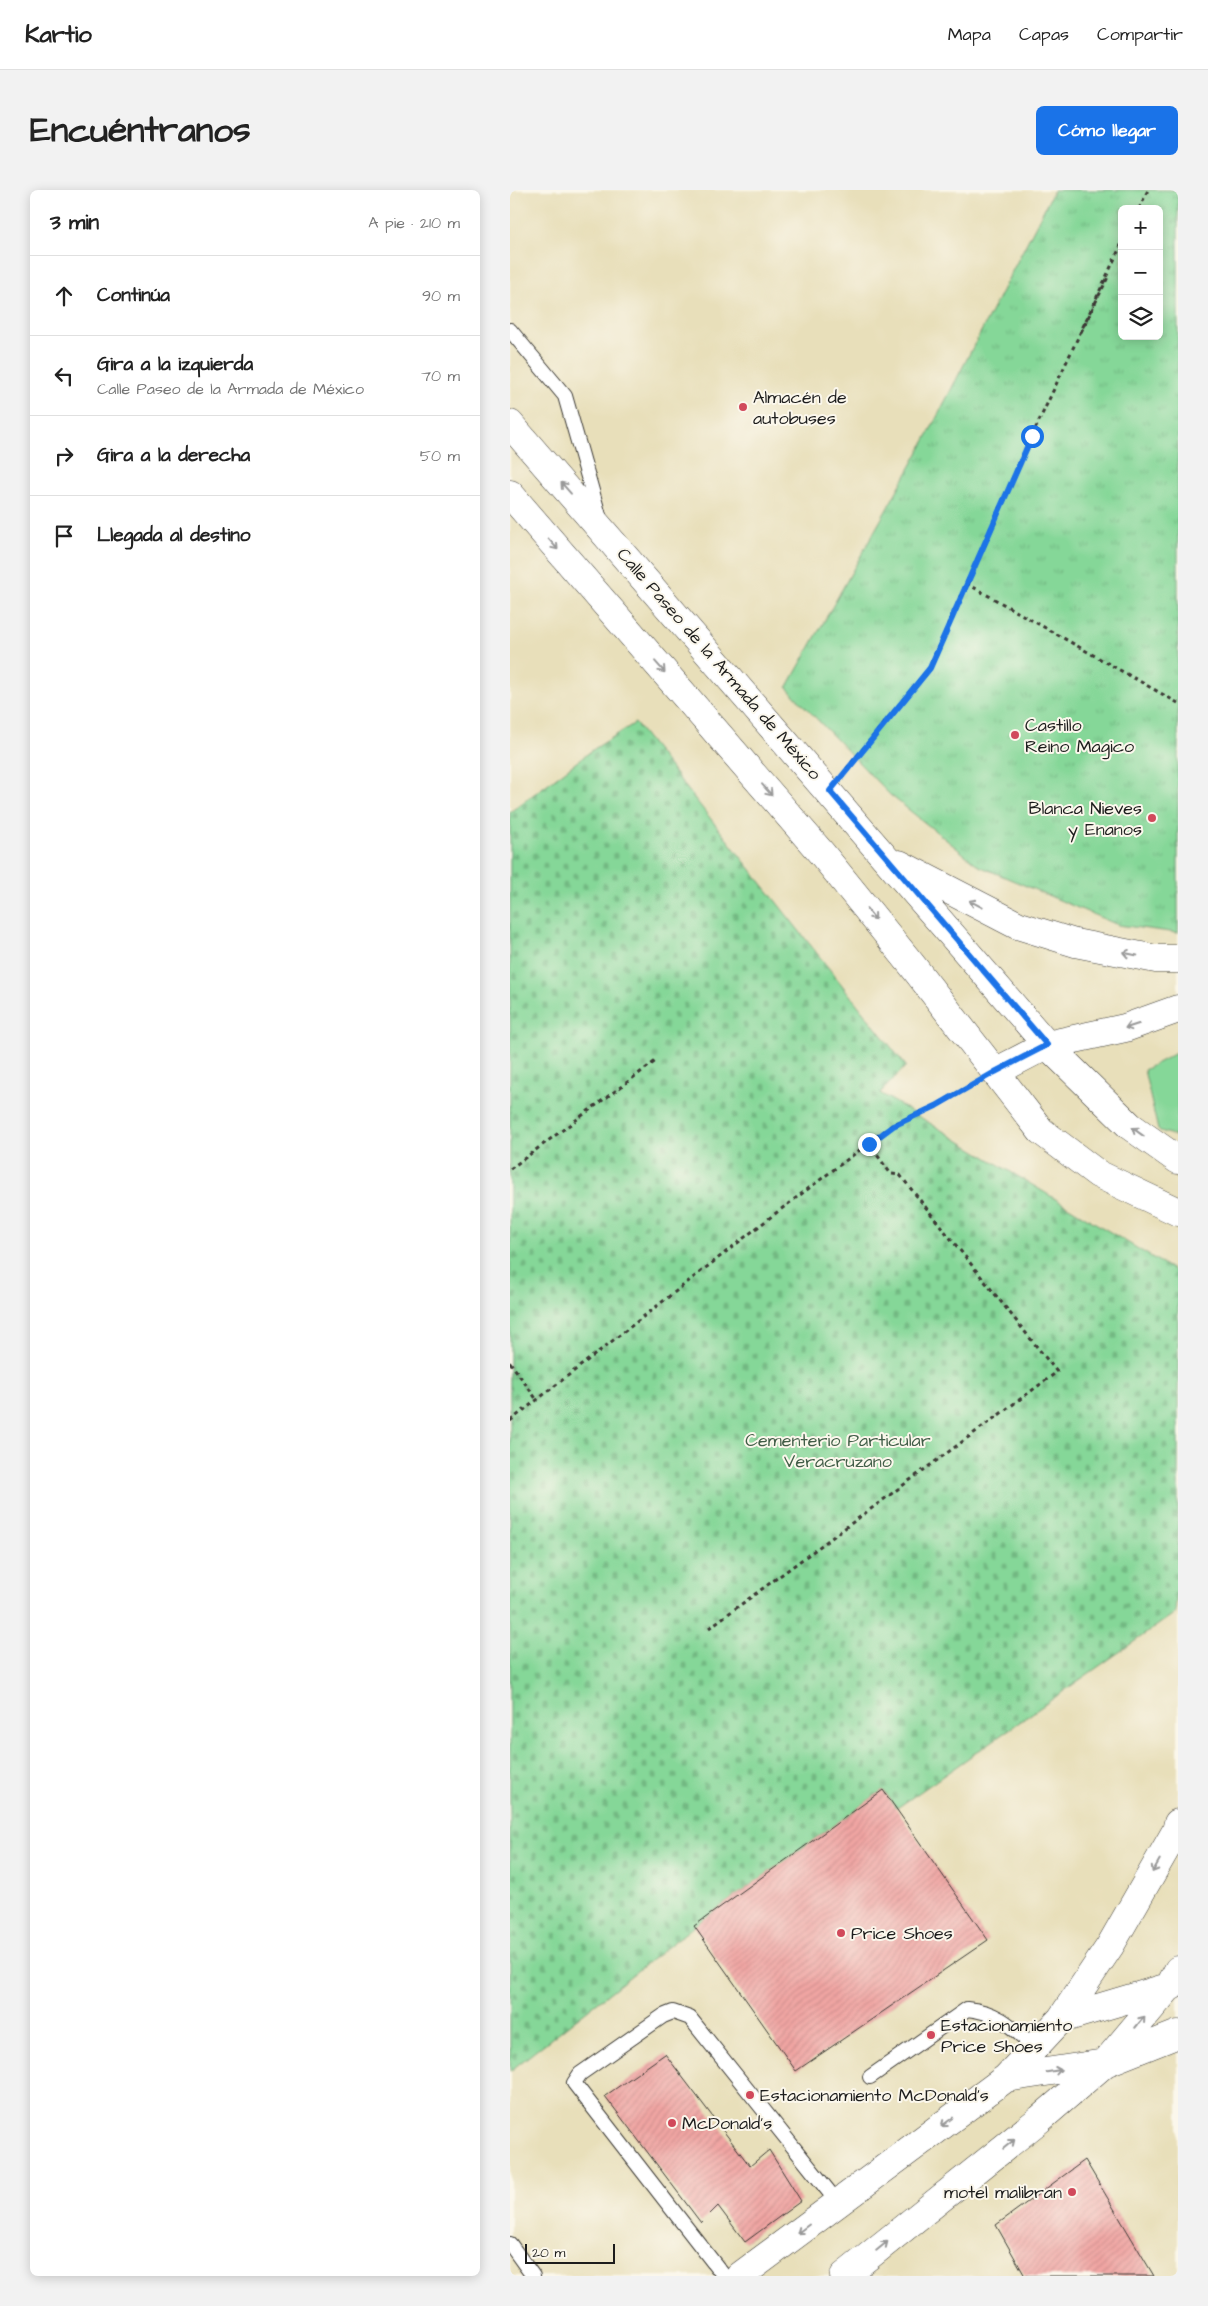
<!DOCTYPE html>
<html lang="es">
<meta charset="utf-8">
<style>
body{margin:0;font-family:"Architects Daughter",sans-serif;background:#f2f2f2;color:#222}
.controls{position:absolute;right:15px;top:15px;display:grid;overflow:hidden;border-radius:8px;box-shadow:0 2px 12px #0003}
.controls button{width:45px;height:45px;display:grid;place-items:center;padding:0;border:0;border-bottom:1px solid #e0e0e0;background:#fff;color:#222;font:25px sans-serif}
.scale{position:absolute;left:15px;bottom:12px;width:90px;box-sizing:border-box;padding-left:5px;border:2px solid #1c1c1c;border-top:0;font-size:14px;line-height:18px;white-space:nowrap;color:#1c1c1c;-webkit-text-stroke:4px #fbf7ec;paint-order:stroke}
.stop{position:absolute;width:15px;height:15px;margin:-11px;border:4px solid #1a73e8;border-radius:50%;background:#fff}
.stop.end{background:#1a73e8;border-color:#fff;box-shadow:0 1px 5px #0008}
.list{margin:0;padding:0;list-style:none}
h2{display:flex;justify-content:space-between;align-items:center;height:65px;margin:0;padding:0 20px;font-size:21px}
h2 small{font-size:16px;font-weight:400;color:#767676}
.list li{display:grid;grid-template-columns:32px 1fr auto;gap:15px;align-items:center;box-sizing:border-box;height:80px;padding:0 20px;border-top:1px solid #e0e0e0}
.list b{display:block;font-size:19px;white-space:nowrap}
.list p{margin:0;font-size:16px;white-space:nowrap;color:#767676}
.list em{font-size:16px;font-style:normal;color:#767676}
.icon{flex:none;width:28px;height:28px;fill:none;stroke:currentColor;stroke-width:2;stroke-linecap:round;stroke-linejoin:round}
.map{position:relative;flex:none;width:668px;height:2086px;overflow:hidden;border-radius:8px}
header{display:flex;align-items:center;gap:30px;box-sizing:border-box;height:70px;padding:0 25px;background:#fff;border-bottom:1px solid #e0e0e0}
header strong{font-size:24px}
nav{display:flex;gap:28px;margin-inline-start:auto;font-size:18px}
.intro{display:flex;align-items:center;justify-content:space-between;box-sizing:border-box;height:120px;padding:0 30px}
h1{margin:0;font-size:35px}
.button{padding:12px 22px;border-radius:8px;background:#1a73e8;color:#fff;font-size:18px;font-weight:700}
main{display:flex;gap:30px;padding:0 30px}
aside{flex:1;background:#fff;border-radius:8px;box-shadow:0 2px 12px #0003}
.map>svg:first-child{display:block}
.grass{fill:#85d798;stroke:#507a5a}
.cemetery{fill:url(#cemetery-stones);stroke:#507a5a}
.park{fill:url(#park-tufts);stroke:#507a5a;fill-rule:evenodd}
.building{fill:url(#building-hatch)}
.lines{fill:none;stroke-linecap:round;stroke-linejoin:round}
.lane-casing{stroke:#3b3934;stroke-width:16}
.secondary-casing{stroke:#3b3934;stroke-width:29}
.path{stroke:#3b3934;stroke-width:3;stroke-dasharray:4 4;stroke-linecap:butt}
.lane{stroke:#fff;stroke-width:14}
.secondary{stroke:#fff;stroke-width:28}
.oneway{stroke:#999}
.route{stroke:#1a73e8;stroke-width:6}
.poi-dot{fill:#d1495b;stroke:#fbf7ec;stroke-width:2}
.labels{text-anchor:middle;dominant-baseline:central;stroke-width:4;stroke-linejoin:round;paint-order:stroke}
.poi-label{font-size:18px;fill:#1c1c1c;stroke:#fbf7ec;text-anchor:start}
.street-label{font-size:18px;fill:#1c1c1c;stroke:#fbf7ec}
.park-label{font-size:18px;fill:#415d47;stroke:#fbf7ec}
</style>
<header>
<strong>Kartio</strong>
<nav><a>Mapa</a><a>Capas</a><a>Compartir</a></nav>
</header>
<div class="intro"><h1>Encuéntranos</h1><a class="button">Cómo llegar</a></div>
<main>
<aside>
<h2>3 min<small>A pie · 210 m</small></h2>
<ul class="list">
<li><svg class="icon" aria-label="ahead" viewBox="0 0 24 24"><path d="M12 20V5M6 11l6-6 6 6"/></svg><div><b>Continúa</b></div><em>90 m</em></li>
<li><svg class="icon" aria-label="left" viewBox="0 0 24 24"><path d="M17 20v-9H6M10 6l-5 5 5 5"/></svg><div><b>Gira a la izquierda</b><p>Calle Paseo de la Armada de México</p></div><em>70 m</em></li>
<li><svg class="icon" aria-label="right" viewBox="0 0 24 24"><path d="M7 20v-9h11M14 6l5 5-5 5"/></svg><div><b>Gira a la derecha</b></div><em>50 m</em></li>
<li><svg class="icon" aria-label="arrive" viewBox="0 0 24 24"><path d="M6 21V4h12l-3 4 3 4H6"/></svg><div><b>Llegada al destino</b></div></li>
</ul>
</aside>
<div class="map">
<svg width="668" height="2086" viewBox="0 0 668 2086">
<defs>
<pattern id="cemetery-stones" width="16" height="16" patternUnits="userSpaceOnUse" patternTransform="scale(1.25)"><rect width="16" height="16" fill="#85d798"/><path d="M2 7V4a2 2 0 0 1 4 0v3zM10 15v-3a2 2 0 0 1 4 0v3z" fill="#72b882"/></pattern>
<pattern id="park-tufts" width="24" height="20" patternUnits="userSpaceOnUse" patternTransform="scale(1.25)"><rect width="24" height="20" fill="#85d798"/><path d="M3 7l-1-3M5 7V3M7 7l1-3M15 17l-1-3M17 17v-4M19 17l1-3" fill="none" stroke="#72b882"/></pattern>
<pattern id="building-hatch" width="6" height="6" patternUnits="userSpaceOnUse" patternTransform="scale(1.25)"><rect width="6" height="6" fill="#f0a5a3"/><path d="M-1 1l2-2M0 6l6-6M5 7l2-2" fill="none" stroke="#cd8d8c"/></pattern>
</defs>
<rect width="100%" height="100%" fill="#fbf7ec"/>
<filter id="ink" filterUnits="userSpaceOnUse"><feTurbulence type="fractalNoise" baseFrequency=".02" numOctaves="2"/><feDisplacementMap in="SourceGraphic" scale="10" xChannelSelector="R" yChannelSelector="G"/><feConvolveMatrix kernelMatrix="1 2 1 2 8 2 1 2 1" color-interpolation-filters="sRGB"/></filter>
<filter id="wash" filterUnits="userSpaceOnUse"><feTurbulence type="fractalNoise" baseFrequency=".0096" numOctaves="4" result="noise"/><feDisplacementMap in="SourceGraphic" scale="20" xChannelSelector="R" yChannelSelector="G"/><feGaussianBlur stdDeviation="1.12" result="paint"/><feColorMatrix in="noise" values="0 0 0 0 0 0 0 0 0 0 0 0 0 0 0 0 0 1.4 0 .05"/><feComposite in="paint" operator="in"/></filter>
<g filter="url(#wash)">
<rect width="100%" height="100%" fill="#e8dfba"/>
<path class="grass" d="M668,862V947L648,940L634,880Z"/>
<path class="cemetery" d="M125,533L396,876L370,903L668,1083V1388L665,1423L387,1618L373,1600L184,1736L0,1881V622L84,559Z"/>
<path class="park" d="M544,0H668V743L608,735L469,676L379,604L277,498L412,256ZM612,19H649V146H612Z"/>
<g id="blocks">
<path class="building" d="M373,1600L478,1750L286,1881L184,1736Z
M155,1864L240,1976L259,1960L291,2011L235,2052L208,2016L191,2033L95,1906Z
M575,1970L644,2086H515L486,2035Z"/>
</g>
</g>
<g filter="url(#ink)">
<use href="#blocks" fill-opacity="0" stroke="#3b3934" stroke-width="1"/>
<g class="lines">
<g class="lane-casing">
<path id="lane" d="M0,140L55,206L90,329
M360,1887L457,1819C489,1822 502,1837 525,1858
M0,2054L23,2086
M214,2086L64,1893L70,1884L153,1826L163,1822L180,1828L328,2013"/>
</g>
<g class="secondary-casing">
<path id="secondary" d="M0,234L537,855L620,936L668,970
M0,304L313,665L402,775L531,941L588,984L668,1022
M389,674L507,735L565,753L646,769H668
M485,882L537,855L615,838L668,819
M551,1829L662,1796
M496,1888L595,1873L668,1844
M230,2086L496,1888L551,1829L600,1756L666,1641L668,1633
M334,2086L530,1929L595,1873L659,1797L668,1780"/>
</g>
<path class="path" d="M629,19L638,0
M571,142L599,85
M456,393L668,513
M337,579L420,478L522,246L612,53
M0,979L147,870
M0,1172L27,1210
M0,1231L262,1026L383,935L426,916L459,897
M199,1438L547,1182L390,985L381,984L359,954"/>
<use href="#lane" class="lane"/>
<use href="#secondary" class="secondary"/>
</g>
<defs><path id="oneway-shaft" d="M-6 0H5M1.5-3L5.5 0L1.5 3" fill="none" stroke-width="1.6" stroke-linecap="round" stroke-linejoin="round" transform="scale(1.25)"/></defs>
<g class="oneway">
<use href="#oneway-shaft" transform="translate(56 298) rotate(-131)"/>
<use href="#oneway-shaft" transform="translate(43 354) rotate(49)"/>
<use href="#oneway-shaft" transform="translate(150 477) rotate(49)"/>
<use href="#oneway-shaft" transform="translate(257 600) rotate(49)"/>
<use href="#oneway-shaft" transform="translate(466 714) rotate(-152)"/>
<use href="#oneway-shaft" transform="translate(361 724) rotate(51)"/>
<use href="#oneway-shaft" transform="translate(620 764) rotate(-169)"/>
<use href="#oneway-shaft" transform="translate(622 836) rotate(162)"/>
<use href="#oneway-shaft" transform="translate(628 942) rotate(-144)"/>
<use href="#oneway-shaft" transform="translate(646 1676) rotate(120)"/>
<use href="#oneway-shaft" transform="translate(630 1832) rotate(-50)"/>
<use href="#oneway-shaft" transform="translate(544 1881) rotate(-9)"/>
<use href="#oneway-shaft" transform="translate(437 1932) rotate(143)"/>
<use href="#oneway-shaft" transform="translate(499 1954) rotate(-39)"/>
<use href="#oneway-shaft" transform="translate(293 2039) rotate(143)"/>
<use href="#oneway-shaft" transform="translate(372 2056) rotate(-39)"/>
</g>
</g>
<g class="lines" filter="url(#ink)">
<path class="route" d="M359,954L383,936L426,916L485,882L537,855L320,601L420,478L522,246"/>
</g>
<g class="poi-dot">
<circle cx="233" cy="217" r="5"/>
<circle cx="505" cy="545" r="5"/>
<circle cx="642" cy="628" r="5"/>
<circle cx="331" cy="1743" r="5"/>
<circle cx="421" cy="1845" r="5"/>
<circle cx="240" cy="1905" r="5"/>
<circle cx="162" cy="1933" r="5"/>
<circle cx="562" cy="2002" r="5"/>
</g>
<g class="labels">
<g class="poi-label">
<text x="243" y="207">Almacén de<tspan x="243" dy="21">autobuses</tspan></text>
<text x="515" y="535">Castillo<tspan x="515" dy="21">Reino Magico</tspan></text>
<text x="632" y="618" text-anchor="end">Blanca Nieves<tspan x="632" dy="21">y Enanos</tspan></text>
<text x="341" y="1743">Price Shoes</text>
<text x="431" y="1835">Estacionamiento<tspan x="431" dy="21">Price Shoes</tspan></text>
<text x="250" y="1905">Estacionamiento McDonald's</text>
<text x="172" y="1933">McDonald's</text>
<text x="552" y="2002" text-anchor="end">motel malibran</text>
</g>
<g class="street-label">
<text transform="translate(209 474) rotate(49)">Calle Paseo de la Armada de México</text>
</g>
<g class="park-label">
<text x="328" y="1250">Cementerio Particular<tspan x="328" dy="21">Veracruzano</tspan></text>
</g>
</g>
</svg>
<div class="controls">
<button>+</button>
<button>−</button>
<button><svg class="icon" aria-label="layers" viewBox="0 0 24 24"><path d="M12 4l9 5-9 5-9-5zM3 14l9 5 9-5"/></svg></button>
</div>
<div class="scale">20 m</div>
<div class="stop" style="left:522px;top:246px"></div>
<div class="stop end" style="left:359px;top:954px"></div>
</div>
</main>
